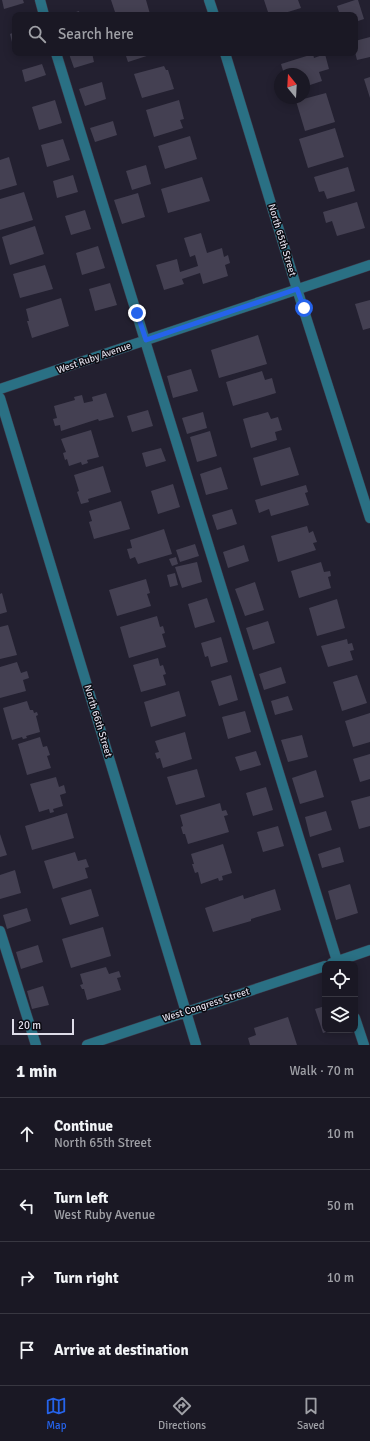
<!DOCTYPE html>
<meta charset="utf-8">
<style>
body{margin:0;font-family:Signika,sans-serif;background:#272531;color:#f1f3f6}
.controls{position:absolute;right:12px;bottom:12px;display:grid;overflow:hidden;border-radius:8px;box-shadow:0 2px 10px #0003}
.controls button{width:36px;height:36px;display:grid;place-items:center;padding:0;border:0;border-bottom:1px solid #383741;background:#1a1824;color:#f1f3f6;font:20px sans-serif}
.compass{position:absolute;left:274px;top:68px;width:36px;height:36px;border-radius:50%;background:#1a1824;box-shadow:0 2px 10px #0003;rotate:342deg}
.scale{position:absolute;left:12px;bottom:10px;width:62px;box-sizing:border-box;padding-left:4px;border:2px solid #dedce8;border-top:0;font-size:11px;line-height:14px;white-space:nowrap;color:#dedce8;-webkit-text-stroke:3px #0c0b12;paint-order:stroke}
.stop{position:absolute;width:12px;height:12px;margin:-9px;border:3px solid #2563eb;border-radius:50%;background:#fff}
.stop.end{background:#2563eb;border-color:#fff;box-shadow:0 1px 4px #0008}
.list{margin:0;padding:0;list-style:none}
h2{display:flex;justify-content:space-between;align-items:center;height:52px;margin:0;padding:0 16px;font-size:17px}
h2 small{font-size:13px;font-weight:400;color:#9fa0a6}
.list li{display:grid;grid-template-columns:26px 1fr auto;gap:12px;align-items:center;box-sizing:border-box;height:72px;padding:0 16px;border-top:1px solid #383741}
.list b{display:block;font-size:15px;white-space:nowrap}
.list p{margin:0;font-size:13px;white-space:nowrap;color:#9fa0a6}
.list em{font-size:13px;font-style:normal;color:#9fa0a6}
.icon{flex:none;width:22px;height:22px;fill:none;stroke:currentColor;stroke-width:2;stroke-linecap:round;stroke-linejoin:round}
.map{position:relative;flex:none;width:370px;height:1045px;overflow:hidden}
.search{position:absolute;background:#1a1824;box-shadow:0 2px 10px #0003;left:12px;right:12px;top:12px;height:44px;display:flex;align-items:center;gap:10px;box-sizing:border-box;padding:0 14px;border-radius:8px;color:#9fa0a6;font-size:15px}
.sheet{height:340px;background:#1a1824}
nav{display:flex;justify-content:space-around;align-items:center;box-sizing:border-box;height:56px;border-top:1px solid #383741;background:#1a1824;font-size:11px;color:#9fa0a6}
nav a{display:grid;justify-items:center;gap:2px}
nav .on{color:#2563eb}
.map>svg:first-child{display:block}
.building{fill:#444052}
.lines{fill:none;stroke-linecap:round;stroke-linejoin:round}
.minor-casing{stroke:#3d3a4a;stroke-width:11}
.minor{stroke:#2a7084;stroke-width:10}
.route{stroke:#2563eb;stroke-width:5}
.labels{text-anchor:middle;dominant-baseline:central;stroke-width:3;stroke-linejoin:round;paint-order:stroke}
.street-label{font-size:10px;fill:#dedce8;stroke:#0c0b12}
</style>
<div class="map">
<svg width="370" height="1045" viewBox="0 0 370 1045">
<rect width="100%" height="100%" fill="#232030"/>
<path class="building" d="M2,0H23L24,3L4,9Z
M111,0H146L150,14L116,15Z
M264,0H298L301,8L278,15H269Z
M355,0H358L364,19L355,22V15H340L337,6Z
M79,11L80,15H67Z
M15,32V46H13L10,34Z
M370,37V57L357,60L355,52V41Z
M72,53H92L94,62L74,68L69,54Z
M125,53H156L128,62Z
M273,53H283L274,56Z
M313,54L314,58L325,54L329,69L319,72L322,81L304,87V74H284L281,64Z
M42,64L46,75L25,82L22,70Z
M164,66L166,70H168L174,89L142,98L134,74Z
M370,77V98L364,79Z
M102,82L106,99L85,106L79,89Z
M326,93L335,122L305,131L296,101Z
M55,100L62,123L39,130L32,107Z
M179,100L184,119L180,120L183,128L154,137L146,110Z
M113,121L117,135L95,142L90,128Z
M335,128L344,157L308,168L299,139Z
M190,136L197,159L165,169L158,146Z
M63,139L70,160L47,167L41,145Z
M9,157L17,185L0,190V160Z
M146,165L151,184L132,190L126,171Z
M348,167L355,191L327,199L324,191L319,192L314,177Z
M73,175L78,192L57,198L53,181Z
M202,177L210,201L168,213L161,189Z
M24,192L33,220L0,230V199Z
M138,193L145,217L122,224L114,200Z
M357,202L365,228L337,236L332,221L326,223L323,212Z
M85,210L91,229L71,235L65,216Z
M35,226L44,254L10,265L2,237Z
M201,233L207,253L222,248L224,257L228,255L230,263L225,265L228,276L203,284L200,273L182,279L184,284L164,290L156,265L177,259L180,272L198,266L195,255L190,257L184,238Z
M98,246L105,268L82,275L76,253Z
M45,265L53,289L20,298L13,274Z
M110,283L117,305L95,311L89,289Z
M61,298L69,326L32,338L27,321H29L26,309Z
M370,300V328L363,330L355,304Z
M258,335L267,364L219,378L211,350Z
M191,369L198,391L173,398L167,376Z
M262,371L265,380L272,378L276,393L233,406L226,382Z
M106,393L114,417L99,421L98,419L61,431L60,425L55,426L53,419L57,418L54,406L75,400L74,397L82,395L84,403L93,401L92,397Z
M148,410L153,426L132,432L127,416Z
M203,412L207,428L187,434L182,418Z
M268,412L271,419L278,417L282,430L275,432L277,440L251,448L243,419Z
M91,430L99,457L87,460L88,463L82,465L81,462L69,466L67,459L65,460L63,453L66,452L61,439Z
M210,431L217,456L197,462L190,437Z
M290,447L299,475L261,486L253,458Z
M161,448L166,461L146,467L142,453Z
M103,466L111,492L88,499L89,502L81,504L77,492L79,491L74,475Z
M221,467L228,489L206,495L200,474Z
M173,484L180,507L158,514L151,491Z
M306,485L308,492L305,493L309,505L271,516L269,509L259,513L255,500Z
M121,501L130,529L94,539L89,522L92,521L89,511Z
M232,509L237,524L217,530L212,515Z
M307,526L309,533L313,531L317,542L313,543L316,550L278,562L271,536Z
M164,529L172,554L138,564L135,557L130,559L127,549L132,548L130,540Z
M195,544L199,556L180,562L176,550Z
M244,545L249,561L228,568L223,552Z
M176,557L178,564L172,566L169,559Z
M197,562L202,582L182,588L175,567Z
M321,562L324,572L330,571L331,576L328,577L331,588L299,598L291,571Z
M175,573L178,585L170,587L167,575Z
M146,579L150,593L147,594L151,606L117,616L109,590Z
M255,582L264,610L245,616L235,589Z
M2,593L7,612L0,614V594Z
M207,598L215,622L195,628L188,604Z
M337,599L345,628L317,636L309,608Z
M157,616L160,627L163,626L165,633L162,634L166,647L129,658L120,627Z
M268,621L275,643L253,650L246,628Z
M8,625L17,655L0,659V627Z
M221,637L228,662L211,667L208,656L205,657L201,643Z
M347,639L348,644L352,643L354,650L350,651L353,660L328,667L321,646Z
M158,658L160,666L163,665L166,674L163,675L166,685L141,692L133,665Z
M17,662L21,673L27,671L29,678L23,680L26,691L0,698V667Z
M281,667L286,683L264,690L259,674Z
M231,675L238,700L219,706L211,681Z
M357,675L367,703L342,711L333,682Z
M179,691L186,716L151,727L144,702Z
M288,696L293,710L275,715L271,701Z
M27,701L30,710H33L34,713L37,712L38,715L36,716L40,732L26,736L27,738L23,739L22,737L12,740L3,708Z
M245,711L251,732L228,739L222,717Z
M370,713V742L353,747L345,721Z
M185,732L192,759L163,768L160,758L157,759L155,753L159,752L155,741Z
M302,735L308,757L288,762L281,740Z
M40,737L43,747L47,746L50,755L47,756L51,768L27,775L18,744Z
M256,751L261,765L240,771L235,757Z
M370,754V779L360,782L353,759Z
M197,769L205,797L176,805L167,777Z
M316,770L324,797L300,804L292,778Z
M56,777L59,787L64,785L66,793L60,795L63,806L53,809L54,812L50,813L49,809L39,812L30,784Z
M266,787L273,810L253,816L246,793Z
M370,796V826L359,829L351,801Z
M220,803L222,811L226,810L228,815L224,816L229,832L188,844L185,834H183L181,827L183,826L180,815Z
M326,811L332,830L310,837L305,817Z
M67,813L74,838L32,850L25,826Z
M278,826L284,846L263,852L257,832Z
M0,834L7,855L0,857Z
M223,844L232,873L222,876L223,880L219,881L218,878L201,884L198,872L195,873L192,864H194L191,854Z
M340,847L344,862L322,868L318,854Z
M75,852L78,861L86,859L89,867L85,868L88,878L53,889L44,861Z
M15,870L21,893L0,899V875Z
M350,884L358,913L336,920L328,891Z
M91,889L99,916L70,925L61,898Z
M275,889L281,910L251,919V921L213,932L205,908L243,895L244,899Z
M27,908L31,921L7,929L3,915Z
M103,927L111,956L71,968L62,939Z
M38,945L43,962L21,969L16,952Z
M106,967L109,974L119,971L121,977L117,978L121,990L87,1000L84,989H82L80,985L83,984L80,974Z
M43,986L49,1005L32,1009L27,991Z
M325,1006V1030H332L323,1033L315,1009Z
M288,1017L297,1045H250L248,1038L256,1035L254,1028Z"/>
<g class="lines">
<g class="minor-casing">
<path id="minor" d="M40,0L44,15
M209,0L214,15
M56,53L338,964
M225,53L297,289L370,518
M0,389L370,265
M0,398L196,1045
M0,931L36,1045
M332,963L370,950
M355,1018L364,1045
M87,1045L325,966"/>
</g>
<use href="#minor" class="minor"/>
</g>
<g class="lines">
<path class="route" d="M137,313L146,340L297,289L304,308"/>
</g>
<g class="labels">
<g class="street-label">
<text transform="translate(282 240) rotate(73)">North 65th Street</text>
<text transform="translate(94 358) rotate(-19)">West Ruby Avenue</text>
<text transform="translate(98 721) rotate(73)">North 66th Street</text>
<text transform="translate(206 1005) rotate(-18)">West Congress Street</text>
</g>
</g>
</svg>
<div class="controls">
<button><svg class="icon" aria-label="locate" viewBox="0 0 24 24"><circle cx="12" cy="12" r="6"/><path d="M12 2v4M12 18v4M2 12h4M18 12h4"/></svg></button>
<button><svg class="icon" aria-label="layers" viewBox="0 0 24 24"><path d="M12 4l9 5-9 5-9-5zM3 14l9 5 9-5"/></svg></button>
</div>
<svg class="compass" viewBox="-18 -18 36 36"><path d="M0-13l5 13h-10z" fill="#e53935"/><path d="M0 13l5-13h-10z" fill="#9fa0a6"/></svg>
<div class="scale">20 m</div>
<div class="stop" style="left:304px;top:308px"></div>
<div class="stop end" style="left:137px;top:313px"></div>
<div class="search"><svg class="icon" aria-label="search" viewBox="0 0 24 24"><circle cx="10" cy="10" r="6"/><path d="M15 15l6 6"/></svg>Search here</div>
</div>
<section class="sheet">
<h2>1 min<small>Walk · 70 m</small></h2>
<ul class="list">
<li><svg class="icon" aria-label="ahead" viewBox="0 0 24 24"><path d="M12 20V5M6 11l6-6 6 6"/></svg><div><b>Continue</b><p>North 65th Street</p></div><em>10 m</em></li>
<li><svg class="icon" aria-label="left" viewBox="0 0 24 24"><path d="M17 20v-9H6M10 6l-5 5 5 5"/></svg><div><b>Turn left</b><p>West Ruby Avenue</p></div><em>50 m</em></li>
<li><svg class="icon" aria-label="right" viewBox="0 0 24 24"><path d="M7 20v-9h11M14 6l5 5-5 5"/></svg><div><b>Turn right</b></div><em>10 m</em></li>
<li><svg class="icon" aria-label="arrive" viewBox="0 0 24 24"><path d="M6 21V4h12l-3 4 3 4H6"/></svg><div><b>Arrive at destination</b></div></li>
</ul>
</section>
<nav>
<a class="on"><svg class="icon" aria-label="map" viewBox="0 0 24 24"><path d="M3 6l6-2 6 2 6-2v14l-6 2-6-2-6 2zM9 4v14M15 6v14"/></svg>Map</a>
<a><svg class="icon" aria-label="directions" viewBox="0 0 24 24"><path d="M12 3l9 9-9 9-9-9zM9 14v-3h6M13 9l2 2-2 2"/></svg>Directions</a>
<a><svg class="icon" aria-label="saved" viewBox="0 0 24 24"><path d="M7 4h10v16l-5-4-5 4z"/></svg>Saved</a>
</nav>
